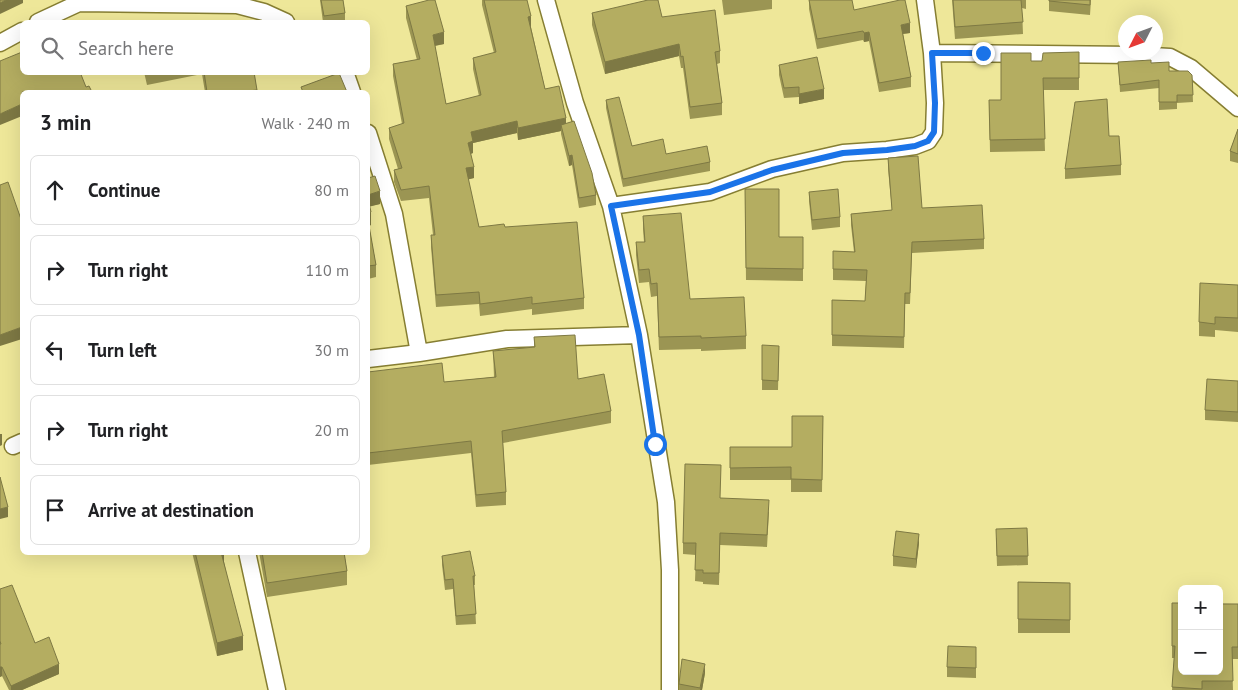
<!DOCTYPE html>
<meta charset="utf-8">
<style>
body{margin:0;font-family:"PT Sans",sans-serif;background:#f6f6f6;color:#202124}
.controls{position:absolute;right:15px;bottom:15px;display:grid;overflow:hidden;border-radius:8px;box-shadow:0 5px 20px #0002}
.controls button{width:45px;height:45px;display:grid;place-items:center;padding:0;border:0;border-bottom:1px solid #e0e0e0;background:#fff;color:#202124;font:25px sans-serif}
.compass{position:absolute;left:1118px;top:15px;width:45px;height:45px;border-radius:50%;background:#fff;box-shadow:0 5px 20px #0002;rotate:228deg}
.stop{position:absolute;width:15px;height:15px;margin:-11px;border:4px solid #1a73e8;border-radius:50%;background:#fff}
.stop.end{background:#1a73e8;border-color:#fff;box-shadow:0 1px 5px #0008}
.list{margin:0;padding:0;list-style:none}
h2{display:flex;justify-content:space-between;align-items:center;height:65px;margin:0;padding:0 20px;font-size:21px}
h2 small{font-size:16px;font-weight:400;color:#757577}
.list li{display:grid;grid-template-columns:32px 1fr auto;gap:15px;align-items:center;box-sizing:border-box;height:70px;margin:0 10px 10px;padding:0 10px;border:1px solid #e0e0e0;border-radius:8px}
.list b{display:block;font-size:19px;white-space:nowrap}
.list em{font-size:16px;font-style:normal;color:#757577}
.icon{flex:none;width:28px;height:28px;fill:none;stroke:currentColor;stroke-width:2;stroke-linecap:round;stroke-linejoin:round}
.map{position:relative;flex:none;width:1238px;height:690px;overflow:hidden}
.search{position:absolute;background:#fff;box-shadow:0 5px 20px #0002;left:20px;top:20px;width:350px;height:55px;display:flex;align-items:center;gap:12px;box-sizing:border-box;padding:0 18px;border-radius:8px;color:#757577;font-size:19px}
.panel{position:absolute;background:#fff;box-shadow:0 5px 20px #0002;left:20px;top:90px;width:350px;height:465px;border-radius:8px}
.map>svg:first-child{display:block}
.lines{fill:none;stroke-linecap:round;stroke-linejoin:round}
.street-casing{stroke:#867e32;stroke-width:19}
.street{stroke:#fff;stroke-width:16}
.wall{fill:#9b9553}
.shaded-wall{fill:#7e7944}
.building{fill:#b4ad61;stroke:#7e7944}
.route{stroke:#1a73e8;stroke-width:6}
</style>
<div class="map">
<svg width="1238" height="690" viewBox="0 0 1238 690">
<rect width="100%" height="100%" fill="#eee799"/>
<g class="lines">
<g class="street-casing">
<path id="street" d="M546,0L575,103L611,206L639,335L666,502L670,570V690
M925,0L932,53
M38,22L79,3L237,5L264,12L286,22
M0,43L22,31
M345,72L352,92
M368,133L394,214L419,353L507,339L639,335
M611,206L710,192L772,169L843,153L887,150L915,146L928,141L934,132L935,103L932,53L1135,55L1170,57L1191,68L1238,108
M368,359L419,353
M13,446L22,442
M247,552L277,690"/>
</g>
<use href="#street" class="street"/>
</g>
<path class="wall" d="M320,0H343L345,13V22H323Z
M482,0H527L531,27L545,89L566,123L596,195V205L579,208L572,165L569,166L561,134V131L518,140L517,133L473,143V153L471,154L474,178L468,179L479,227H505L584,298V309L532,315V309L480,316L479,304L436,307L431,247V235H433L429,198L401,201L394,182V170L398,169L389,139V128L402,124L393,76V64L417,60L406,18V6L444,44L435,46L446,104L479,96L473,69V58L494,53L482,5Z
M722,0H772V9L724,15Z
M809,0L854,10L910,33L903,34L911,77V87L879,92L869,41L864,42L863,40L817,49L809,9Z
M952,0H1026V9L1022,8L1023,34L955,39Z
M1049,0H1091L1090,15L1049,11Z
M592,13L662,17L720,51V63L717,64L722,103V115L690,119L683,68H681L679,56L605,74L592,25Z
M1079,52V90H1043L1045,151L990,152L989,100H1001L1031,61H1042Z
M1118,62L1151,63L1169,71L1192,75L1193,102L1177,103V109L1159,110V88L1120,92Z
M779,65L824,99L799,104V97L784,98L779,75Z
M144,72H254L257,92H205L202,74L147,85Z
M606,100L632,146L666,154L710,162V171L623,187L606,108Z
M1238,129V163L1230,161V151Z
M1109,136L1121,165V175L1065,179V169Z
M888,158L922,208L984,239V249L912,253L910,304H905L904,348L832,346V300L865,301L866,281L833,280V251L854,252L851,225V214L892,210L888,169Z
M368,178L380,204L370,206L371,225L369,226L376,265V277L368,279Z
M745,189L779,237H803V281L746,280Z
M809,192L840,217V227L812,230L809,201Z
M643,216L690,299L746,336V349L701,351V349L659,350L657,296L651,297L649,282L639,283L636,255V242H644L643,229Z
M1238,285V332L1215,330V337L1199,336V322Z
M534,337L611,411V423L503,443L506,492V505L476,507L471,453L368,465V372L444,382L494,377L493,351L534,347Z
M779,346L778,390H762V380Z
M1238,381V422L1205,420V410Z
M823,416L822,492H791V480H730V447H792Z
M720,498L769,512L767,547L720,545L719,585L703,584V582L695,581L696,555L683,554V543Z
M1027,528L1028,565L997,566L996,538Z
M919,543L916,568L893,566V556Z
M192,552H224V562L243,650L217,656Z
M259,552H344L347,571V585L267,597Z
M442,556L475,576V585H474L476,624L456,625L453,589L445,590L442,565Z
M1018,582L1070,583V633H1018Z
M0,589L35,643L59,674L22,690H9L2,676L0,677Z
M1172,603L1238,604V659H1232L1233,690H1172L1175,658H1172Z
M976,647V678L947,677V667Z
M705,673L702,690H679V684Z"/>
<path class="shaded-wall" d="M6,0H23V3L0,14V3Z
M531,16V27L528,28V17Z
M910,23V33L901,34V25Z
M444,32V44L433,46V35Z
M869,32V41L864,42V33Z
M679,44V56L605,74V62Z
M824,89V99L799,104V94Z
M22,104V116L0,125V114Z
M566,118V130L561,125V131L518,140V128Z
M517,121V133L473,143V153L468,154V143L471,132Z
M572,155V165L569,166V156Z
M474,167V178L466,180V168Z
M380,191V204L368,207V195Z
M371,212V225L368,226V214Z
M22,327V339L0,346V335Z
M0,434H2V445L0,446Z
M8,507V517L0,519V509Z
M919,534V543L916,568V559Z
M221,552H224V565Z
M243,636V650L217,656V643Z
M59,664V674L22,690H11V686Z
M705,664V673L702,690H700Z
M0,667H2V676L0,677Z"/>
<path class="building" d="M0,0H6L0,3Z
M321,0H343L345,13L324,16Z
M429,0H435L444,32L433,35L446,104L481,95L473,58L496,52L484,0H527L531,16L528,17L545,89L559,86L566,118L518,128L517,121L471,132L473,141L468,143L474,167L466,168L479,227L504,224L505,227L577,222L584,298L532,304V297L480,304L479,292L436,295L431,235H435L429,186L401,190L394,170L402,168L389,128L404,123L393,64L420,59L406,6Z
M648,0H658L662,17L715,10L720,51L715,52L722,103L690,107L683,56L681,57L679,44L605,62L592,13Z
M809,0H852L854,10L900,0H905L910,23L901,25L911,77L879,83L869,32L864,33L863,31L817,39Z
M953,0H1021L1023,22L955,27Z
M1049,0H1090V5L1049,1Z
M22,52V72H80L86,87L89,86L92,92H22V104L0,114V61Z
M1079,52V78H1043L1045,139L990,140L989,100H1001V53H1031V61H1042L1043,53Z
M817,57L824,89L799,94V87L784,88L779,65Z
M1151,60V63L1169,62V71H1188L1192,75L1193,95H1177V102H1159V80L1120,85L1118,62Z
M204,72H254L257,90L240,92H207Z
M339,73L347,92H303L301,87Z
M619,97L632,146L663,139L666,154L707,146L710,162L623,179L606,100Z
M1107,99L1109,136H1119L1121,165L1065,169L1075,102Z
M574,121L592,173L596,195L579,198L572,155L569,156L561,125Z
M1238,129V154L1230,151Z
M918,156L922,208L982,205L984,239L912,242L910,293H905L904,337L832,335V300L865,301L867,270L833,269V251L855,252L851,214L892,210L888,158Z
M375,176L380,191L368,195V178Z
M8,182L22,222V327L0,335V185Z
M745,189H779V237H803V269L746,268Z
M838,189L840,217L812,220L809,192Z
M368,199L371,212L368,214Z
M681,213L690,299L744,297L746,336L701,338V336L659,337L657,283L651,284L649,269L639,270L636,242H645L643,216Z
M368,220L376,265L368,266Z
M1200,283L1238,285V318L1215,317V324L1199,322Z
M575,335L578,379L604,374L611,411L502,431L506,492L476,495L471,441L368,453V372L442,363L444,382L496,377L493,351L535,347L534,337Z
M762,345L779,346L778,381L762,380Z
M1207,379L1238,381V412L1205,410Z
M792,416H823L822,480L791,479V467L730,468V447H792Z
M685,464L721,465L720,498L769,500L767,535L720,533L719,573H703V570H695L696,543H683Z
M0,477L8,507L0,509Z
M1027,528L1028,556H997L996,529Z
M896,531L919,534L916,559L893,556Z
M470,551L475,576H473L476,614L456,616L453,579L445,580L442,556Z
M195,552H221L243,636L217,643Z
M262,552H344L347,571L267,583Z
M1018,582L1070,583V620L1018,619Z
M12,585L35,643L49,637L59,664L11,686L2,667H0V644H1L0,641V589Z
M1172,603H1182V671H1219V604H1238V647H1232L1233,681H1202V689L1172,687L1175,646H1172Z
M948,646L976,647V668L947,667Z
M682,659L705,664L700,688L679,684Z"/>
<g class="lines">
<path class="route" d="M655,444L639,335L611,206L710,192L772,170L843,153L887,150L915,146L928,141L934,132L935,103L932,53H983"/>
</g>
</svg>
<div class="controls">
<button>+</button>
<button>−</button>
</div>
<svg class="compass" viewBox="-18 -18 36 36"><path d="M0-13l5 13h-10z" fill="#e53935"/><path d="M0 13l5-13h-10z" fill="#757577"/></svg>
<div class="stop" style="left:655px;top:444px"></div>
<div class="stop end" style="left:983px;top:53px"></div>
<div class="search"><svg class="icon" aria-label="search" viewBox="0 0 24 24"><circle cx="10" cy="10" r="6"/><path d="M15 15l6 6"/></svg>Search here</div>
<section class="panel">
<h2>3 min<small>Walk · 240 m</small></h2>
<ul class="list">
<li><svg class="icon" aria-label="ahead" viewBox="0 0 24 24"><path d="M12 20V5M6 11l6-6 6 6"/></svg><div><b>Continue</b></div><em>80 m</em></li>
<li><svg class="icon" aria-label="right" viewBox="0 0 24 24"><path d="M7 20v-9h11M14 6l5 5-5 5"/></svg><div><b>Turn right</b></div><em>110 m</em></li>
<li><svg class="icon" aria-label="left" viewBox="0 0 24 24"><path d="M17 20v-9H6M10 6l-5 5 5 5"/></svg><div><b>Turn left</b></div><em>30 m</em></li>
<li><svg class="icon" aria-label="right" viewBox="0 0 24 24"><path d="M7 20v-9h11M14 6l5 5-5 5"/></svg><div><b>Turn right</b></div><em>20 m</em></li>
<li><svg class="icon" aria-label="arrive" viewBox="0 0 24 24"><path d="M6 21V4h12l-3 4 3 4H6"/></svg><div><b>Arrive at destination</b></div></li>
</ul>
</section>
</div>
